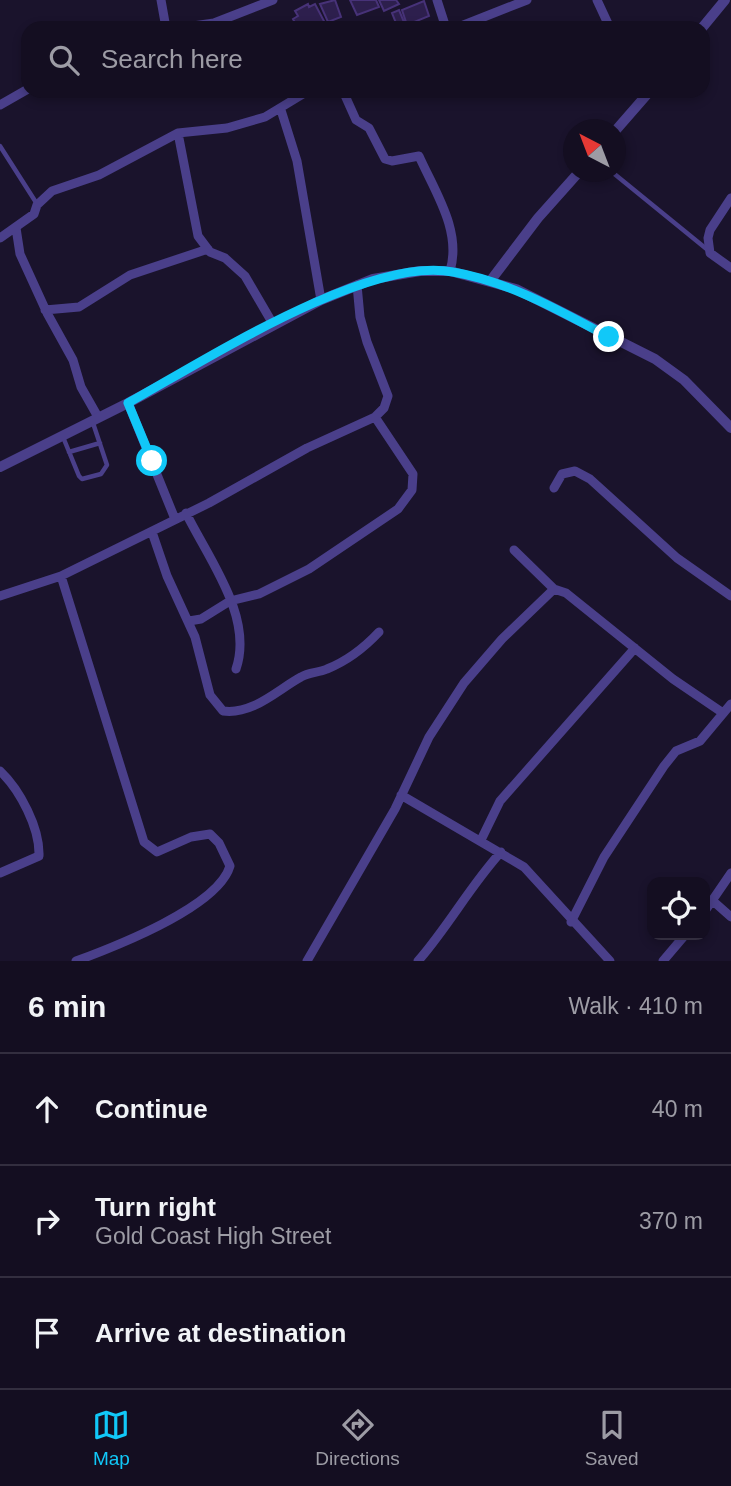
<!DOCTYPE html>
<meta charset="utf-8">
<style>
body{margin:0;font-family:Arial,sans-serif;background:#211c2e;color:#f1f3f6}
.controls{position:absolute;right:21px;bottom:21px;display:grid;overflow:hidden;border-radius:14px;box-shadow:0 4px 10px #0003}
.controls button{width:63px;height:63px;display:grid;place-items:center;padding:0;border:0;border-bottom:2px solid #332e3f;background:#140e21;color:#f1f3f6;font:35px sans-serif}
.compass{position:absolute;left:563px;top:119px;width:63px;height:63px;border-radius:50%;background:#140e21;box-shadow:0 4px 10px #0003;rotate:318deg}
.stop{position:absolute;width:21px;height:21px;margin:-16px;border:5px solid #11c8f8;border-radius:50%;background:#fff}
.stop.end{background:#11c8f8;border-color:#fff;box-shadow:0 2px 7px #0008}
.list{margin:0;padding:0;list-style:none}
h2{display:flex;justify-content:space-between;align-items:center;height:91px;margin:0;padding:0 28px;font-size:30px}
h2 small{font-size:23px;font-weight:400;color:#9d9ca5}
.list li{display:grid;grid-template-columns:46px 1fr auto;gap:21px;align-items:center;box-sizing:border-box;height:112px;padding:0 28px;border-top:2px solid #332e3f}
.list b{display:block;font-size:26px;white-space:nowrap}
.list p{margin:0;font-size:23px;white-space:nowrap;color:#9d9ca5}
.list em{font-size:23px;font-style:normal;color:#9d9ca5}
.icon{flex:none;width:38px;height:38px;fill:none;stroke:currentColor;stroke-width:2;stroke-linecap:round;stroke-linejoin:round}
.map{position:relative;flex:none;width:731px;height:961px;overflow:hidden}
.search{position:absolute;background:#140e21;box-shadow:0 4px 10px #0003;left:21px;right:21px;top:21px;height:77px;display:flex;align-items:center;gap:18px;box-sizing:border-box;padding:0 24px;border-radius:21px;color:#9d9ca5;font-size:26px}
.sheet{height:427px;background:#140e21}
nav{display:flex;justify-content:space-around;align-items:center;box-sizing:border-box;height:98px;border-top:2px solid #332e3f;background:#140e21;font-size:19px;color:#9d9ca5}
nav a{display:grid;justify-items:center;gap:4px}
nav .on{color:#11c8f8}
.map>svg:first-child{display:block}
.building{fill:#2d1f4d;stroke:#473278;stroke-width:2}
.lines{fill:none;stroke-linecap:round;stroke-linejoin:round}
.service{stroke:#4a3f8a;stroke-width:4.5}
.minor{stroke:#4a3f8a;stroke-width:9}
.tertiary{stroke:#4a3f8a;stroke-width:10}
.route{stroke:#11c8f8;stroke-width:9}
</style>
<div class="map">
<svg width="731" height="961" viewBox="0 0 731 961">
<rect width="100%" height="100%" fill="#1a132c"/>
<path class="building" d="M335,0L341,17L328,22L320,4Z
M350,0H376L379,7L357,15Z
M379,0H396L399,4L384,11Z
M424,1L429,16L407,25L402,10Z
M308,4L309,7L315,4L326,25L298,28L293,19L298,16L295,11Z
M399,10L406,27L403,28H398L392,13Z"/>
<g class="lines">
<path class="service" d="M0,146L37,204
M612,172L709,251
M63,437L79,476L82,479L101,474L107,465L93,423
M69,452L100,443"/>
<path class="minor" d="M161,0L166,28
M437,0L446,28
M597,0L610,28
M179,28L214,23L273,0
M456,28L527,0
M343,91L356,120L369,128L385,159L392,161L419,156C435,192 462,231 450,271
M0,105L28,89
M281,110L297,161L321,300
M178,133L198,236L210,252L225,258L245,276L273,324
M731,198L710,230L708,238L710,253L731,268
M16,228L20,254L47,313L73,360L81,387L98,417
M0,238L34,214L37,205L52,191L99,175L178,133L227,128L265,117L308,91
M45,310L79,307L130,275L208,249
M128,403L175,519
M554,488L562,474L575,471L590,479L677,558L731,596
M186,513C208,558 254,617 236,669
M152,532L167,576L195,637L210,695L223,711C253,715 277,690 301,677C309,672 318,673 327,669C347,661 364,648 379,632
M514,550L554,589L566,593L673,679L723,713
M61,576L144,842L157,852L191,837L210,834L219,843L230,866C218,907 114,947 76,961
M0,596L61,576L209,503L307,448L375,417L384,408L388,396L367,342L360,317L357,285
M189,621L201,619L230,601L259,594L309,569L398,509L412,490L413,474L375,417
M0,771C20,790 40,828 39,856L0,873
M401,795L524,867L610,961
M481,840L500,801L635,648
M713,901L731,917
M705,911L731,873
M571,922L604,857L664,766L676,751L700,741L731,704
M307,961L395,809L429,737L464,683L502,639L554,589
M418,961C448,927 470,886 501,852
M663,961L685,935"/>
<path class="tertiary" d="M702,28L725,0
M616,130L650,91
M491,280L538,218L579,172
M0,467L128,403L321,300L373,279L420,271H450L516,289L655,359L684,380L731,428"/>
</g>
<g class="lines">
<path class="route" d="M152,461L128,403C204,361 368,255 453,272C510,282 558,310 609,337"/>
</g>
</svg>
<div class="controls">
<button><svg class="icon" aria-label="locate" viewBox="0 0 24 24"><circle cx="12" cy="12" r="6"/><path d="M12 2v4M12 18v4M2 12h4M18 12h4"/></svg></button>
</div>
<svg class="compass" viewBox="-18 -18 36 36"><path d="M0-13l5 13h-10z" fill="#e53935"/><path d="M0 13l5-13h-10z" fill="#9d9ca5"/></svg>
<div class="stop" style="left:152px;top:461px"></div>
<div class="stop end" style="left:609px;top:337px"></div>
<div class="search"><svg class="icon" aria-label="search" viewBox="0 0 24 24"><circle cx="10" cy="10" r="6"/><path d="M15 15l6 6"/></svg>Search here</div>
</div>
<section class="sheet">
<h2>6 min<small>Walk · 410 m</small></h2>
<ul class="list">
<li><svg class="icon" aria-label="ahead" viewBox="0 0 24 24"><path d="M12 20V5M6 11l6-6 6 6"/></svg><div><b>Continue</b></div><em>40 m</em></li>
<li><svg class="icon" aria-label="right" viewBox="0 0 24 24"><path d="M7 20v-9h11M14 6l5 5-5 5"/></svg><div><b>Turn right</b><p>Gold Coast High Street</p></div><em>370 m</em></li>
<li><svg class="icon" aria-label="arrive" viewBox="0 0 24 24"><path d="M6 21V4h12l-3 4 3 4H6"/></svg><div><b>Arrive at destination</b></div></li>
</ul>
</section>
<nav>
<a class="on"><svg class="icon" aria-label="map" viewBox="0 0 24 24"><path d="M3 6l6-2 6 2 6-2v14l-6 2-6-2-6 2zM9 4v14M15 6v14"/></svg>Map</a>
<a><svg class="icon" aria-label="directions" viewBox="0 0 24 24"><path d="M12 3l9 9-9 9-9-9zM9 14v-3h6M13 9l2 2-2 2"/></svg>Directions</a>
<a><svg class="icon" aria-label="saved" viewBox="0 0 24 24"><path d="M7 4h10v16l-5-4-5 4z"/></svg>Saved</a>
</nav>
